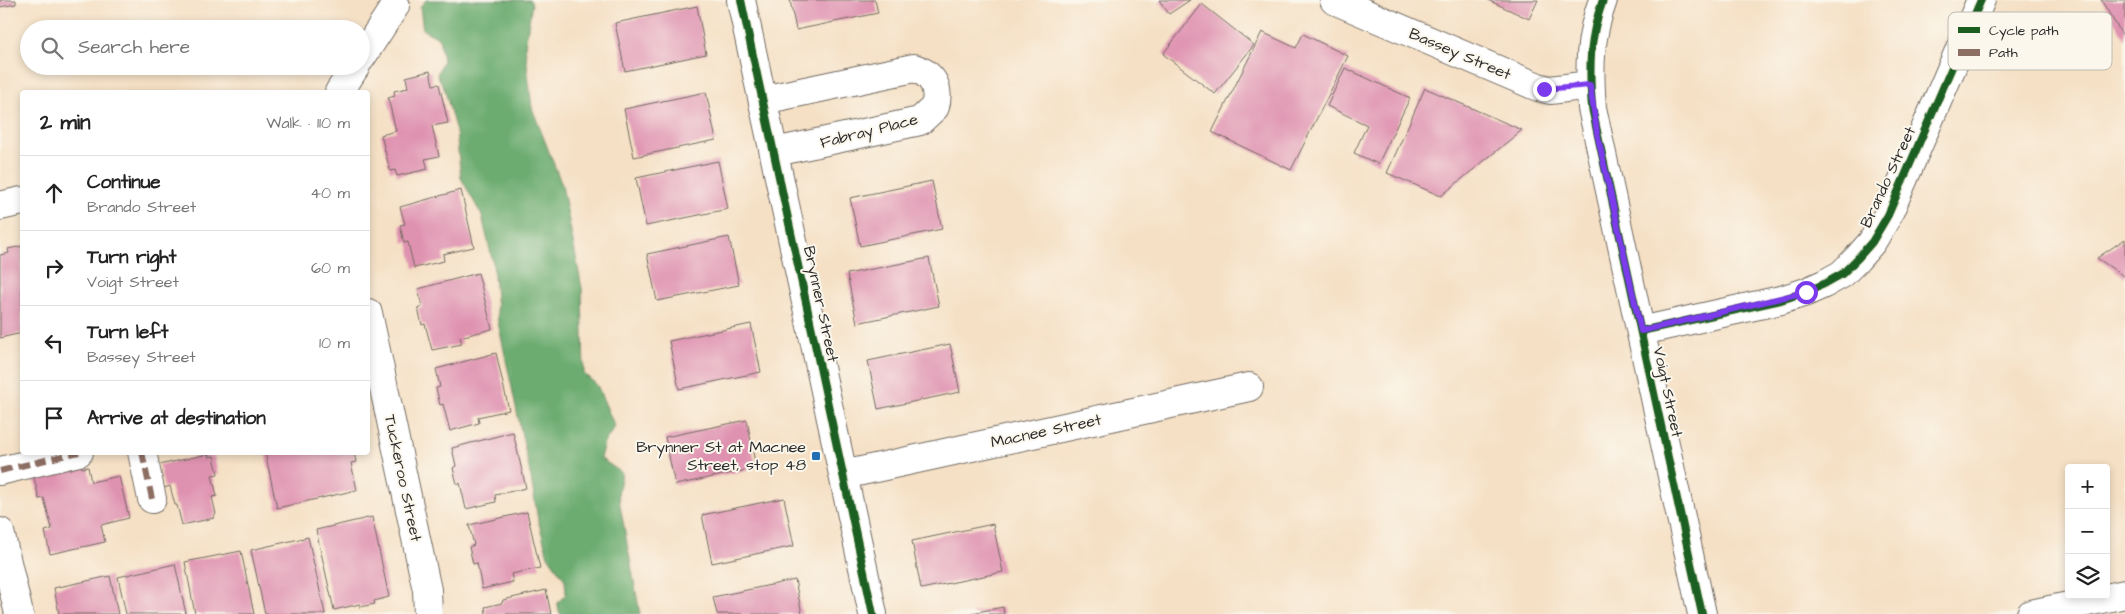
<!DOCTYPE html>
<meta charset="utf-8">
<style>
body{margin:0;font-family:"Architects Daughter",sans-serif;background:#f2f2f2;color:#222}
.controls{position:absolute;right:15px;bottom:15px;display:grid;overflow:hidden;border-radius:5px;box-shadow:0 2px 8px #0003}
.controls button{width:45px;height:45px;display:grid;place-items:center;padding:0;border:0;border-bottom:1px solid #e0e0e0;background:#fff;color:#222;font:25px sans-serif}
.stop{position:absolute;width:15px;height:15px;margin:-11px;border:4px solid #7c3aed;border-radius:50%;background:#fff}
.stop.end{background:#7c3aed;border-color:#fff;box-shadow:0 1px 5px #0008}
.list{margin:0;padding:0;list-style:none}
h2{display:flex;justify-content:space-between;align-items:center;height:65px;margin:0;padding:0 20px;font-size:21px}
h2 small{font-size:16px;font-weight:400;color:#767676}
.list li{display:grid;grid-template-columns:32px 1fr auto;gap:15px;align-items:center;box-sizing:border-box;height:75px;padding:0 20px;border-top:1px solid #e0e0e0}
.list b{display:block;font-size:19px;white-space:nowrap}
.list p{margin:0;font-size:16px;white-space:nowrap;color:#767676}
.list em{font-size:16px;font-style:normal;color:#767676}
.icon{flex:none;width:28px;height:28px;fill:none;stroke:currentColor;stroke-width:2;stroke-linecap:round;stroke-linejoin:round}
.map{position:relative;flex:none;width:2125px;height:614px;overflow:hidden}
.search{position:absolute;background:#fff;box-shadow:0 2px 8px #0003;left:20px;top:20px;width:350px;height:55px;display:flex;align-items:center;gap:12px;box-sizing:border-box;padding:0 18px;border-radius:28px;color:#767676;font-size:19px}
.panel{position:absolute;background:#fff;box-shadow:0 2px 8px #0003;left:20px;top:90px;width:350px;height:365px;border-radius:5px}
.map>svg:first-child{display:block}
.forest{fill:#6cac70;stroke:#4c6c4e}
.building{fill:#df92b0}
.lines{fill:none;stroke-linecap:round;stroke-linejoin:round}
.minor-casing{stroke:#726a61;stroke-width:30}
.secondary-casing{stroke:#726a61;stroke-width:30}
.minor{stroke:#fff;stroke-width:28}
.secondary{stroke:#fff;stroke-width:28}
.quiet{stroke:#8d6e63;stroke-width:6;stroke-dasharray:12 6;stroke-linecap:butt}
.cycleway-casing{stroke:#fbf7ec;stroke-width:11}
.cycleway{stroke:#1b5e20;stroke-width:8}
.route{stroke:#7c3aed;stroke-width:6}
.poi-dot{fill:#1f6fb2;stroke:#fbf7ec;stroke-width:2}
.labels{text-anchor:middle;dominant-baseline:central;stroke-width:4;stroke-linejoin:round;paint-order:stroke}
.street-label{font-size:16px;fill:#2b2b2b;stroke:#fbf7ec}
.poi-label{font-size:16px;fill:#2b2b2b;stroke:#fbf7ec;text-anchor:end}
.key{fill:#fbf7ec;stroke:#bdbab2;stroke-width:1}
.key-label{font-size:14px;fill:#2b2b2b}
</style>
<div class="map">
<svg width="2125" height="614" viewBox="0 0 2125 614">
<rect width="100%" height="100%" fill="#fbf7ec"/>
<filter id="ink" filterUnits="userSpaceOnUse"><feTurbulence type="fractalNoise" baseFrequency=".02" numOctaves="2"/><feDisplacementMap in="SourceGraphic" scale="10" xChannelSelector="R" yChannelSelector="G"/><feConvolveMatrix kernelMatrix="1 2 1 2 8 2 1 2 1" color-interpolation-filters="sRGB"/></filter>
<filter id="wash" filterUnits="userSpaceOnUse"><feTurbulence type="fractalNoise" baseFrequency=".0096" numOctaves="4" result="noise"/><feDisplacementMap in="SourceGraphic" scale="20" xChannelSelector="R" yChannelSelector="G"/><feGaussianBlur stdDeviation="1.12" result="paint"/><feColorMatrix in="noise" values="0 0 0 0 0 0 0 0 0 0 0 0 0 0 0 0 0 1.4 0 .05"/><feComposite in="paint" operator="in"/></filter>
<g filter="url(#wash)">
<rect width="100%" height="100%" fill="#f5e0c5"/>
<path class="forest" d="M426,0H530L532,4L525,46L532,108L562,185L582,288L584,374L597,385L615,427L604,443L600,458L622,473L618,494L640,614H560L557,603L566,594L565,580L548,556L538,520L531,478L498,322L493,263L482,216L461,178L456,132L444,87L437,75L443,60L439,38L423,30L420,7Z"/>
<g id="blocks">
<path class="building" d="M0,0H16V4L0,7Z
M790,0H875L878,13L796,30Z
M1159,0H1190L1169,14Z
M1488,0H1538L1529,19Z
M2101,0H2125V39Z
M1202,4L1254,45L1215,94L1163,54Z
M697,6L706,54L625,71L615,23Z
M1262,32L1296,48L1303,34L1348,56L1291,170L1212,132Z
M1345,68L1410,98L1378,164L1354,153L1367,125L1327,106Z
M430,71L433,85L439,84L448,123L432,126L439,156L425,159L428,169L397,176L395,170L390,171L381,135L396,131L388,98L395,96L394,91L408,88L406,77Z
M1425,88L1522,130L1441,196L1387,173Z
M706,92L716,140L634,157L624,109Z
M718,161L728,209L646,226L636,178Z
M932,181L942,229L860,246L850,198Z
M461,190L474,247L443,254L444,261L414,268L408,242L404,243L400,225L405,224L400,207Z
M729,237L739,285L657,301L647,254Z
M2125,239V277L2097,258Z
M22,246V333L0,338V255L9,253L8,249Z
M929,258L939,306L857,323L847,274Z
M478,273L492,329L460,337L462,344L432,350L425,324L422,325L418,308L422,307L418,289Z
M751,324L761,372L679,389L669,341Z
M950,344L960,392L878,409L868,361Z
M496,353L509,410L478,417L479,423L450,431L443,404L440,405L436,388L440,387L436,369Z
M747,420L756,468L675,485L665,437Z
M513,432L526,488L495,495L496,502L466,509L460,483L457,484L453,468L456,466L452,448Z
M265,452H354L356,462L351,463L357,490L277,508Z
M208,454L209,457L214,456L218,474L212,475L217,496L212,497L216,514L213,515L214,518L182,525L177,505H175L170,486L164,488L159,465Z
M81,466L82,468L88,467L91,482L119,476L129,518L101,525L105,542L50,554L45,531L52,529L44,498L39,499L34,477Z
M784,498L794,546L712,563L702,515Z
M527,512L540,568L511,574L513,582L482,589L477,563L473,564L469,547L474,545L469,525Z
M372,517L389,597L374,601L375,604L360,607V604L334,610L316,530Z
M993,524L1003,572L921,589L912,541Z
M308,537L325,614H265L251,550Z
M241,551L254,614H195L185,562Z
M175,564L186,614H126L118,577Z
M110,576L118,614H59L54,588Z
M795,580L802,614H717L713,597Z
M546,590L551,614H486L485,607L502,603L503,600Z
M1003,607L1004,614H972V613Z"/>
</g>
</g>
<g filter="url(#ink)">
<use href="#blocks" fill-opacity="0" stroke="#726a61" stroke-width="1"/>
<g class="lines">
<g class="minor-casing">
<path id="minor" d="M741,0L873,614
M1334,0L1538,87L1550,90L1590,85
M1603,0C1589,38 1589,68 1592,108L1702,614
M361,58L395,6
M339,92L356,66
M763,100L914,68C933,74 940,88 935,107L920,121L775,152
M0,206L22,201
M368,313L427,590L428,614
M1641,331L1781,300L1806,292L1824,284L1842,274L1857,259L1872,242L1888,215L1981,0
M142,452L152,499
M0,471L79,452
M843,475L1249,387
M0,532L19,614"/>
</g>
<g class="secondary-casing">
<path id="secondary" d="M2031,614L2125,594"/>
</g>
<use href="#minor" class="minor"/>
<use href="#secondary" class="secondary"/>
<path class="quiet" d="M142,452L152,499
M0,471L79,452"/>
<g class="cycleway-casing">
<path id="cycleway" d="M741,0L873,614
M1603,0C1589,38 1589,68 1592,108L1702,614
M1641,331L1781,300L1806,292L1824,284L1842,274L1857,259L1872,242L1888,215L1981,0"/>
</g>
<use href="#cycleway" class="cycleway"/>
</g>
</g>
<g class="lines" filter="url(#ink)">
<path class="route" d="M1544,89L1590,85L1597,133L1641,331L1806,292"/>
</g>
<rect class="poi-dot" x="811" y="451" width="10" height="10" rx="2.5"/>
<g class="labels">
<g class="street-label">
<text transform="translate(1460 54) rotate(23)">Bassey Street</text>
<text transform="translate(869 131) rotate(-14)">Fabray Place</text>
<text transform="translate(1888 177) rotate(-65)">Brando Street</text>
<text transform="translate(821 304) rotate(78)">Brynner Street</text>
<text transform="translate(1668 392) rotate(78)">Voigt Street</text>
<text transform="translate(1046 431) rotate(-12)">Macnee Street</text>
<text transform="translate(403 478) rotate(78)">Tuckeroo Street</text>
</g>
<g class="poi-label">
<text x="806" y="447">Brynner St at Macnee<tspan x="806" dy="18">Street, stop 48</tspan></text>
</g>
</g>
<rect x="1948" y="12" width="164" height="58" rx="8" class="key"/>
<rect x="1958" y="27" width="22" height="6" fill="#1b5e20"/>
<rect x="1958" y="49" width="22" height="7" fill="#8d6e63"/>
<g class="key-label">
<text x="1989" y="35">Cycle path</text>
<text x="1989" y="57">Path</text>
</g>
</svg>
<div class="controls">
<button>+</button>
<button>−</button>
<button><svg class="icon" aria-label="layers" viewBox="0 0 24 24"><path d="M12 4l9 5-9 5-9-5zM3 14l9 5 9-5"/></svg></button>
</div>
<div class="stop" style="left:1806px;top:292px"></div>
<div class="stop end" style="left:1544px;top:89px"></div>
<div class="search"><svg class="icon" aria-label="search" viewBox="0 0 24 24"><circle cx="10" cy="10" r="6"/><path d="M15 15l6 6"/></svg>Search here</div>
<section class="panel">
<h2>2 min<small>Walk · 110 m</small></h2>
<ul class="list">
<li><svg class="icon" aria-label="ahead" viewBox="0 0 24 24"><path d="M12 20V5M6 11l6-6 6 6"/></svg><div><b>Continue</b><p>Brando Street</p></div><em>40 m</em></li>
<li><svg class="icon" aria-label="right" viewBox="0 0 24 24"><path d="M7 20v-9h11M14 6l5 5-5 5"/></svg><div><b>Turn right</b><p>Voigt Street</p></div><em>60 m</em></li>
<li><svg class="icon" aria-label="left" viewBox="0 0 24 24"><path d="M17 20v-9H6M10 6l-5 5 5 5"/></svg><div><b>Turn left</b><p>Bassey Street</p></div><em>10 m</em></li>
<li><svg class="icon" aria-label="arrive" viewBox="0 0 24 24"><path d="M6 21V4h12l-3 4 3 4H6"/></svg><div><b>Arrive at destination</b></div></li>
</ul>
</section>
</div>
